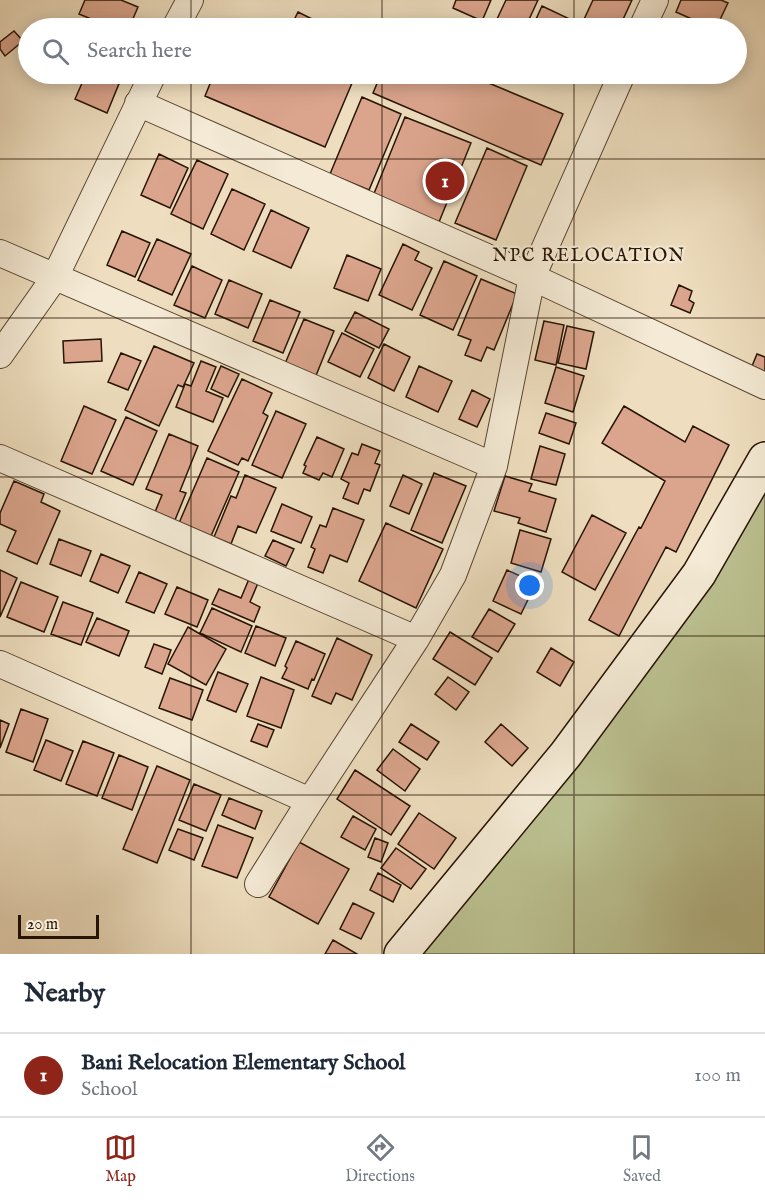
<!DOCTYPE html>
<style>
body{margin:0;font-family:"IM FELL English",serif;background:#f6f6f7;color:#1f2937}
.scale{position:absolute;left:18px;bottom:15px;width:81px;box-sizing:border-box;padding-left:6px;border:3px solid #281404;border-top:0;font-size:16px;line-height:21px;white-space:nowrap;color:#281404;-webkit-text-stroke:4px #f4ead5;paint-order:stroke}
.you{position:absolute;left:530px;top:586px;width:21px;height:21px;margin:-15px;border:4px solid #fff;border-radius:50%;background:#1a73e8;box-shadow:0 0 0 9px #1a73e833}
.badge{display:grid;place-items:center;width:39px;height:39px;border-radius:50%;background:#8f2418;color:#fff;font-size:20px;font-weight:700}
.pin{position:absolute;translate:-50% -50%;border:3px solid #fff;box-shadow:0 2px 6px #0006}
.list{margin:0;padding:0;list-style:none}
h2{display:flex;justify-content:space-between;align-items:center;height:78px;margin:0;padding:0 24px;font-size:26px}
h2 small{font-size:20px;font-weight:400;color:#747a83}
.list li{display:grid;grid-template-columns:39px 1fr auto;gap:18px;align-items:center;box-sizing:border-box;height:84px;padding:0 24px;border-top:2px solid #e0e1e3}
.list b{display:block;font-size:22px;white-space:nowrap}
.list p{margin:0;font-size:20px;white-space:nowrap;color:#747a83}
.list em{font-size:20px;font-style:normal;color:#747a83}
.icon{flex:none;width:33px;height:33px;fill:none;stroke:currentColor;stroke-width:2;stroke-linecap:round;stroke-linejoin:round}
.map{position:relative;flex:none;width:765px;height:954px;overflow:hidden}
.search{position:absolute;background:#fff;box-shadow:0 3px 15px #0003;left:18px;right:18px;top:18px;height:66px;display:flex;align-items:center;gap:15px;box-sizing:border-box;padding:0 21px;border-radius:33px;color:#747a83;font-size:22px}
.sheet{height:162px;background:#fff}
nav{display:flex;justify-content:space-around;align-items:center;box-sizing:border-box;height:84px;border-top:2px solid #e0e1e3;background:#fff;font-size:16px;color:#747a83}
nav a{display:grid;justify-items:center;gap:3px}
nav .on{color:#8f2418}
.map>svg:first-child{display:block}
.green{fill:#bbc090;stroke:#726a4a;stroke-width:1.5}
.building{fill:#dba58d;stroke:#281404;stroke-width:1.5}
.lines{fill:none;stroke-linecap:round;stroke-linejoin:round}
.street-casing{stroke:#5a4633;stroke-width:28}
.secondary-casing{stroke:#281404;stroke-width:36}
.street{stroke:#f4ead5;stroke-width:26}
.secondary{stroke:#f4ead5;stroke-width:33}
.grid{fill:none;stroke:#281404;stroke-width:1.5;stroke-opacity:0.55}
.labels{text-anchor:middle;dominant-baseline:central;stroke-width:4.5;stroke-linejoin:round;paint-order:stroke}
.neighbourhood-label{font-size:18px;letter-spacing:1.5px;fill:#281404;stroke:#f4ead5}
</style>
<div class="map">
<svg width="765" height="954" viewBox="0 0 765 954">
<rect width="100%" height="100%" fill="#eedebf"/>
<filter id="stains"><feTurbulence type="fractalNoise" baseFrequency=".00333" numOctaves="4"/><feColorMatrix values="0 0 0 0 .2 0 0 0 0 .09 0 0 0 0 .02 0 0 0 .5 -.17"/></filter>
<radialGradient id="worn" r=".72"><stop offset=".6" stop-color="#630" stop-opacity="0"/><stop offset="1" stop-color="#630" stop-opacity=".3"/></radialGradient>
<path class="green" d="M765,459V954H401Z"/>
<path class="building" d="M85,0H121L138,7L129,28H113L79,14Z
M456,0H491L482,21L453,8Z
M506,0H538L525,28H518L497,19Z
M593,0H632L619,28H580Z
M681,0H721L728,3L716,28H712L676,12Z
M542,6L576,22L573,28H532Z
M298,12L330,28H290Z
M14,31L23,41L5,56L0,49V42Z
M86,74H123L107,113L75,99Z
M214,74H348L355,76L325,147L205,96Z
M381,74H467L563,114L541,165L373,93Z
M362,97L401,114L369,190L330,174Z
M405,117L471,143L439,222L373,196Z
M487,148L527,166L496,240L455,223Z
M159,154L188,168L170,208L141,195Z
M197,160L228,174L203,229L171,214Z
M232,189L265,204L244,250L211,234Z
M271,210L309,228L291,268L253,251Z
M122,231L150,243L135,277L107,265Z
M157,239L191,254L172,295L138,280Z
M403,244L419,252L415,260L432,268L412,310L379,295Z
M347,255L381,269L368,301L334,288Z
M444,261L477,276L453,330L420,315Z
M192,266L222,280L205,318L174,305Z
M481,279L517,294L494,350L487,347L481,361L465,355L471,340L458,335Z
M229,280L262,294L248,328L215,314Z
M679,285L692,291L689,300L694,303L690,313L671,305Z
M270,300L300,312L283,353L253,341Z
M355,312L389,329L379,348L345,331Z
M304,319L334,331L315,378L284,366Z
M544,321L564,325L556,365L535,360Z
M567,326L594,332L586,369L558,363Z
M342,333L374,349L360,377L328,362Z
M101,339L102,361L64,363L63,341Z
M384,344L410,357L394,391L368,378Z
M154,346L194,363L183,387L178,385L159,426L125,410Z
M121,353L141,361L128,390L108,382Z
M757,354L765,357V372L752,366Z
M201,361L216,367L206,391L223,398L213,422L176,407L185,384L191,386Z
M221,366L239,374L228,397L211,389Z
M419,366L452,381L438,412L406,397Z
M556,367L584,376L573,412L545,403Z
M242,379L272,393L263,413L268,416L248,461L242,458L238,465L208,451Z
M472,390L490,399L477,427L459,419Z
M84,406L116,420L92,474L61,461Z
M624,406L685,442L693,426L729,445L676,552L666,547L619,636L589,620L639,527L641,528L665,481L602,443Z
M276,411L306,424L282,478L252,465Z
M546,413L576,423L569,444L539,433Z
M126,417L157,431L133,485L101,471Z
M169,434L198,446L180,491L186,493L175,520L155,512L162,495L146,489Z
M317,437L344,449L332,477L323,473L319,480L303,473L306,466L304,465Z
M362,444L380,451L375,463L380,465L370,491L364,489L358,504L343,498L349,483L341,479L352,453L358,455Z
M540,446L565,454L556,485L531,479Z
M207,458L239,472L211,536L179,523Z
M434,473L466,486L442,543L411,530Z
M245,475L276,488L256,533L238,526L231,544L214,537L231,496L236,498Z
M403,475L422,484L409,514L390,506Z
M505,476L532,484L529,491L556,499L546,532L518,523L520,518L494,511Z
M14,481L44,494L41,502L60,511L37,564L7,551L16,531L0,524V513Z
M282,504L312,517L301,543L271,531Z
M333,508L364,520L347,562L330,555L323,573L308,567L315,549L311,547L320,525L326,527Z
M592,515L626,533L595,590L562,572Z
M386,523L443,549L416,608L359,581Z
M520,530L551,539L541,572L511,563Z
M59,539L91,551L81,576L50,564Z
M273,540L294,549L286,566L265,556Z
M101,554L130,566L118,593L90,581Z
M0,570L17,578L0,617Z
M507,570L536,583L521,614L493,601Z
M139,572L167,584L154,613L126,602Z
M249,579L258,583L250,602L260,607L254,622L212,604L219,589L241,598Z
M21,582L58,597L44,632L7,617Z
M177,587L208,600L197,627L165,614Z
M63,602L93,613L81,645L51,634Z
M212,608L252,626L241,652L200,633Z
M489,609L515,624L498,652L472,637Z
M97,618L129,631L119,656L86,642Z
M256,626L286,638L275,666L245,653Z
M188,627L226,649L206,685L168,664Z
M450,632L492,658L475,685L433,659Z
M337,638L372,655L352,700L336,693L331,704L312,696Z
M296,641L325,654L314,680L312,679L308,689L282,678L287,668L285,666Z
M154,644L171,650L162,674L145,667Z
M551,648L574,662L560,686L537,672Z
M218,672L248,684L236,712L207,700Z
M261,677L294,690L281,728L247,716Z
M448,677L469,692L456,710L435,694Z
M170,678L203,690L192,720L159,708Z
M21,709L48,719L33,762L6,752Z
M0,720L9,724L0,748Z
M258,724L274,730L267,747L251,741Z
M411,724L439,742L427,760L399,742Z
M501,724L528,748L512,766L485,742Z
M46,740L73,751L61,781L34,770Z
M83,741L114,753L97,796L66,784Z
M393,749L420,769L405,791L377,770Z
M119,755L148,767L132,810L102,798Z
M157,766L190,780L157,863L123,849Z
M355,770L410,806L391,835L337,799Z
M194,784L221,795L206,831L179,820Z
M229,798L262,811L255,829L222,815Z
M419,813L456,838L434,869L398,844Z
M353,816L376,829L365,850L341,837Z
M218,825L253,838L237,878L202,866Z
M178,829L203,838L194,860L169,850Z
M375,838L388,843L381,862L368,857Z
M299,842L349,869L318,924L269,897Z
M396,848L426,869L411,889L381,868Z
M378,873L401,885L393,902L370,890Z
M353,903L374,913L361,939L340,929Z
M333,940L357,954H325Z"/>
<g class="lines">
<g class="street-casing">
<path id="street" d="M175,28L190,0
M642,28L655,0
M138,103L532,277L765,386
M0,253L494,466
M0,355L55,277L153,74
M0,458L416,639
M0,664L310,801
M258,884L310,801L416,639L453,575L494,466L532,277L622,74"/>
</g>
<g class="secondary-casing">
<path id="secondary" d="M401,954L566,754L699,574L765,459"/>
</g>
<use href="#street" class="street"/>
<use href="#secondary" class="secondary"/>
</g>
<path class="grid" d="M191,0V28M382,0V28M574,0V28M191,74V954M382,74V954M574,74V954M0,159H765M0,318H765M0,477H765M0,636H765M0,795H765"/>
<g class="labels">
<g class="neighbourhood-label">
<text x="589" y="256">NPC RELOCATION</text>
</g>
</g>
<rect width="100%" height="100%" filter="url(#stains)"/>
<rect width="100%" height="100%" fill="url(#worn)"/>
</svg>
<div class="scale">20 m</div>
<div class="you"></div>
<div class="pin badge" style="left:445px;top:181px">1</div>
<div class="search"><svg class="icon" aria-label="search" viewBox="0 0 24 24"><circle cx="10" cy="10" r="6"/><path d="M15 15l6 6"/></svg>Search here</div>
</div>
<section class="sheet">
<h2>Nearby<small></small></h2>
<ul class="list">
<li><span class="badge">1</span><div><b>Bani Relocation Elementary School</b><p>School</p></div><em>100 m</em></li>
</ul>
</section>
<nav>
<a class="on"><svg class="icon" aria-label="map" viewBox="0 0 24 24"><path d="M3 6l6-2 6 2 6-2v14l-6 2-6-2-6 2zM9 4v14M15 6v14"/></svg>Map</a>
<a><svg class="icon" aria-label="directions" viewBox="0 0 24 24"><path d="M12 3l9 9-9 9-9-9zM9 14v-3h6M13 9l2 2-2 2"/></svg>Directions</a>
<a><svg class="icon" aria-label="saved" viewBox="0 0 24 24"><path d="M7 4h10v16l-5-4-5 4z"/></svg>Saved</a>
</nav>
